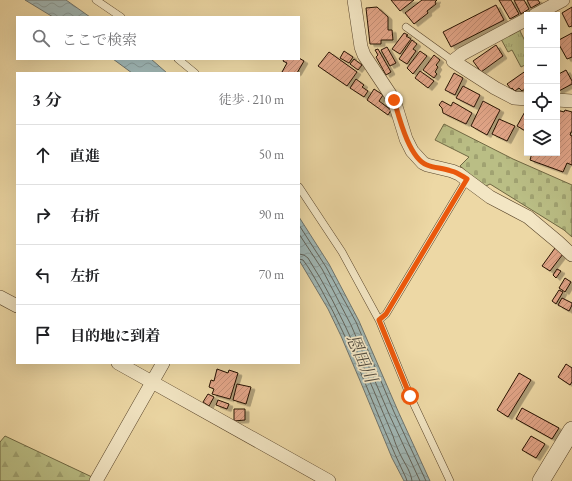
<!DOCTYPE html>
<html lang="ja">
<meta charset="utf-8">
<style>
body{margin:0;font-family:"EB Garamond","Noto Serif JP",serif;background:#f2f2f2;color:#202124}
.controls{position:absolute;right:12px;top:12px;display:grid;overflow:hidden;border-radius:0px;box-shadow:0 4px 16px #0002}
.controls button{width:36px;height:36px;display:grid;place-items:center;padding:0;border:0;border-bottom:1px solid #e0e0e0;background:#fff;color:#202124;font:20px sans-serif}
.stop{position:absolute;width:12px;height:12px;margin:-9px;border:3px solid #ea580c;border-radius:50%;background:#fff}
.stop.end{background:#ea580c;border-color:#fff;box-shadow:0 1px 4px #0008}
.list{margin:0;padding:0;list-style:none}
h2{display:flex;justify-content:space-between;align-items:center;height:52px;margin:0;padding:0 16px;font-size:17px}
h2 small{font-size:13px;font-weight:400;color:#757577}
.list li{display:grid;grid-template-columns:26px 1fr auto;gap:12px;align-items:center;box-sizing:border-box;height:60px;padding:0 16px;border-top:1px solid #e0e0e0}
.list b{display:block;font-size:15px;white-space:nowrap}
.list em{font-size:13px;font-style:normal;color:#757577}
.icon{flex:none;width:22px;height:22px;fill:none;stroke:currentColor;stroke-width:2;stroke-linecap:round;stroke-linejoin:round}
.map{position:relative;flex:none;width:572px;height:481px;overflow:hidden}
.search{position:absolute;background:#fff;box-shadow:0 4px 16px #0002;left:16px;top:16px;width:284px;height:44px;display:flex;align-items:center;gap:10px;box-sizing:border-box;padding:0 14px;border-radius:0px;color:#757577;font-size:15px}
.panel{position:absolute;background:#fff;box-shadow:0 4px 16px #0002;left:16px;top:72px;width:284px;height:292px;border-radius:0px}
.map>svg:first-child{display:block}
.forest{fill:url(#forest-firs);stroke:#706843}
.cemetery{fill:url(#cemetery-stones);stroke:#706843}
.park{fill:url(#park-tufts);stroke:#706843}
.water{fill:url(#water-waves);stroke:#70746c}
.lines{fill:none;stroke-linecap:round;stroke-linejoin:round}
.shore{stroke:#64645a;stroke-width:1}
.building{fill:url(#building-hatch);stroke:#271201;filter:url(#shadow)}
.service-casing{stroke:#58442a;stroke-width:8}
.minor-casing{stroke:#58442a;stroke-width:14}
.tertiary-casing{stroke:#58442a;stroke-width:18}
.service{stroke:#f3e6c4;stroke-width:7}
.minor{stroke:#f3e6c4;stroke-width:13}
.tertiary{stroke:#f3e6c4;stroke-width:17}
.route{stroke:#ea580c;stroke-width:5}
.labels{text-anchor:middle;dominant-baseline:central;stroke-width:3.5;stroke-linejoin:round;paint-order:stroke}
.water-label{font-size:17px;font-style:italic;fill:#514b3f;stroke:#f3e6c4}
</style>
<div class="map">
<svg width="572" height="481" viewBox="0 0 572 481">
<defs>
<pattern id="forest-firs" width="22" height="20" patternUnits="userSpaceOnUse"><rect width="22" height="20" fill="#babe85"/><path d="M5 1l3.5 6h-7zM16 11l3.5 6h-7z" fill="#a0a271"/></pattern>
<pattern id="cemetery-stones" width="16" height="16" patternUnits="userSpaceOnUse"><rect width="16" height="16" fill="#babe85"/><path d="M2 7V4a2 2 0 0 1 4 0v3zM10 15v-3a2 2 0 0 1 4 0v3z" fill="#a0a271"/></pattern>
<pattern id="park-tufts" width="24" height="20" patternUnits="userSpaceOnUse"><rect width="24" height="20" fill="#babe85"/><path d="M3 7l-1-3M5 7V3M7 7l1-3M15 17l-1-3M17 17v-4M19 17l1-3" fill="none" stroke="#a0a271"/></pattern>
<pattern id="water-waves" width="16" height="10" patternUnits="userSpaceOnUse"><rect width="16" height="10" fill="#a0b6b3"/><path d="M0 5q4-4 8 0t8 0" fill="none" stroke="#8a9b98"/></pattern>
<pattern id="building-hatch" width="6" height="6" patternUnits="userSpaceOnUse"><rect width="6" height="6" fill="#e3a689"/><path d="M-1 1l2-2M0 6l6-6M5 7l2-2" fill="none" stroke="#c38e74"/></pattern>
<filter id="shadow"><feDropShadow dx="4" dy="2.5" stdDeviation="0" flood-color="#0004"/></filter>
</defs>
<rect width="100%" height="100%" fill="#edd8a5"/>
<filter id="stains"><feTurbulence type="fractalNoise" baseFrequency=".005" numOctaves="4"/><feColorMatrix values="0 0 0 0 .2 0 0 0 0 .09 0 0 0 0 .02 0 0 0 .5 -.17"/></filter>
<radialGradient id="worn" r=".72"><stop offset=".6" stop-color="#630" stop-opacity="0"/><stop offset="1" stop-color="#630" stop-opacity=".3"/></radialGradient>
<path class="forest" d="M5,436L92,477L90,481H0V442Z"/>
<path class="cemetery" d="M444,124L513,159L572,185V237L564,230L490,184L484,187L460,166L469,157L435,140Z"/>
<path class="park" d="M519,29L527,45V64L521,67L512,50L508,52L501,39Z"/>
<path class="water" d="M25,0H66L90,17H53Z
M113,59H151L167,73H132Z
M299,217L329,264L359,321L398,411L430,481H404L392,458L361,383L341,336L328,309L299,260Z"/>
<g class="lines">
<path class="shore" d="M299,225L326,267L356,322L394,412L426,481
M299,234L322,269L351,325L389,414L420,481
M299,254L304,255L308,258C344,314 367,376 393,436C395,443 398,450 401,456C405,464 411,472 412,481
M299,259L303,260C310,269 315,279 321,289C355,349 376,416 406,478L407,481"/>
</g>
<path class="building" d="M391,0H414L400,11Z
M422,0H437L435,2L436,4L427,11L428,13L414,24L405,13Z
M499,0H511L519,14L510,19Z
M514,0H524L529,9L521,14Z
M527,0H538L540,3L531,8Z
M496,5L504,20L451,47L443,32Z
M377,7L388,17V30H392L393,40H381V44H370L366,8Z
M572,7V26L569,27L562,13Z
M404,33L408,35L406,36L411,39L400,54L392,49Z
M572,33V57L567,59L557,41Z
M412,40L417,44L413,49L416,51L407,64L399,59Z
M496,45L503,56L481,72L473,61Z
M387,47L396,63L390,66L381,50Z
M378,49L391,72L386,75L376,57L378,55L375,50Z
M344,51L353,57L349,63L340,58Z
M420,51L427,56L413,74L407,68Z
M329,52L357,72L347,86L318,66Z
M434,55L440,60L436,65L438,67L435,72L437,74L434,78L423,70Z
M299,58L304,61L297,73H285L282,72L287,63L283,61L284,59H299Z
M354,59L362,65L358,70L350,64Z
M527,70V91L525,89L522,91L519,88L515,91L512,88L511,89L507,84Z
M566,70L572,81V84L557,92V75Z
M420,71L434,81L428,88L415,78Z
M454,73L463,78L455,95L445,90Z
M356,79L364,85L362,87L368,91L364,97L350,88Z
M463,86L480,95L474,107L456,98Z
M374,89L383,95L379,101L391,110L388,115L367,100Z
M442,101L451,106L453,102L472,113L466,124L443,113L442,108L439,105Z
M483,101L500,110L487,135L471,126Z
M527,108V132L517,126Z
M557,110L564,112L565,110L572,112V132H571L570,135L572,136V165L567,163L563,172L530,160L532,153H557Z
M499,119L515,126L507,141L492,134Z
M555,248L563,254L550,271L542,266Z
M557,269L561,271L556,278L553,275Z
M565,278L571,282L565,292L559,288Z
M559,290L563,292L556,304L552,301Z
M562,298L572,303V305L569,311L558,305Z
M566,364L572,368V382L570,385L558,377Z
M217,369L228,373L229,370L238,373L230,399L212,394L214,389L209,387L211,380L214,381Z
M519,373L531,380L508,417L497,410Z
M237,384L251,387L246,404L233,400Z
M208,394L214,397L209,406L203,402Z
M218,400L229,404L227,409L216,405Z
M522,408L559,428L552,439L516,419Z
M234,409H245V420L234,421Z
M531,436L545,444L536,458L522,450Z"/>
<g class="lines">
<g class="service-casing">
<path id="service" d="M96,0L121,17
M406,27L453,61
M178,59L195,73
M299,187L342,252L379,320L410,396L450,481
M379,320L386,314L467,179"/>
</g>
<g class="minor-casing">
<path id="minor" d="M354,0L361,47L364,55L394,100L406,139L412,151L423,163L427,165L452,171L459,174L490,197L528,217L558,242L572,255
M535,15L563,0
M527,19L462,54L453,61L495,88L514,98L527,99
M557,100L572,101
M0,297L17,306
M118,363L329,481
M96,481L163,363"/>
</g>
<g class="tertiary-casing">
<path id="tertiary" d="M541,481L572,430"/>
</g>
<use href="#service" class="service"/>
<use href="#minor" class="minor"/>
<use href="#tertiary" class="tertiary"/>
</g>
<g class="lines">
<path class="route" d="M394,100C399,117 409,158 427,165C434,168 443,168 451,171C457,172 462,176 467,179L386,314L379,320L410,396"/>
</g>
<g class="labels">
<g class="water-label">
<text transform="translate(362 358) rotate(66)">恩田川</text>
</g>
</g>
<rect width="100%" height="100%" filter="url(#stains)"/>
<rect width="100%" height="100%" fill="url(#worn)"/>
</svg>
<div class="controls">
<button>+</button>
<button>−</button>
<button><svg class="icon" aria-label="locate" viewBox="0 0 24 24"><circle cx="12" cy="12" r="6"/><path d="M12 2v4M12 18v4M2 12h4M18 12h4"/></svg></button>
<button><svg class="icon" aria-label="layers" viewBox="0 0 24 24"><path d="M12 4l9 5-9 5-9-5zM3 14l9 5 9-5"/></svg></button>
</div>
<div class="stop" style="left:410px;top:396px"></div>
<div class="stop end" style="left:394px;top:100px"></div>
<div class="search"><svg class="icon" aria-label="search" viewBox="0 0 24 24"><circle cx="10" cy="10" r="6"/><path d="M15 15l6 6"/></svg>ここで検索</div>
<section class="panel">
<h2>3 分<small>徒歩 · 210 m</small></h2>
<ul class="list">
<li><svg class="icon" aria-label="ahead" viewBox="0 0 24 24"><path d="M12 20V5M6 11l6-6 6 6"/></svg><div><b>直進</b></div><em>50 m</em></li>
<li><svg class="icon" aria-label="right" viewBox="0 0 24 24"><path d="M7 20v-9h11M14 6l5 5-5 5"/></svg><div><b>右折</b></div><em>90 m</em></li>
<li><svg class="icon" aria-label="left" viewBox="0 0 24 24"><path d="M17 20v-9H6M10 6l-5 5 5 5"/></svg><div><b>左折</b></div><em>70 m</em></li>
<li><svg class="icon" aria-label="arrive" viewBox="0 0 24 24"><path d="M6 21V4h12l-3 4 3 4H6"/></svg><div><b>目的地に到着</b></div></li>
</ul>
</section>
</div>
